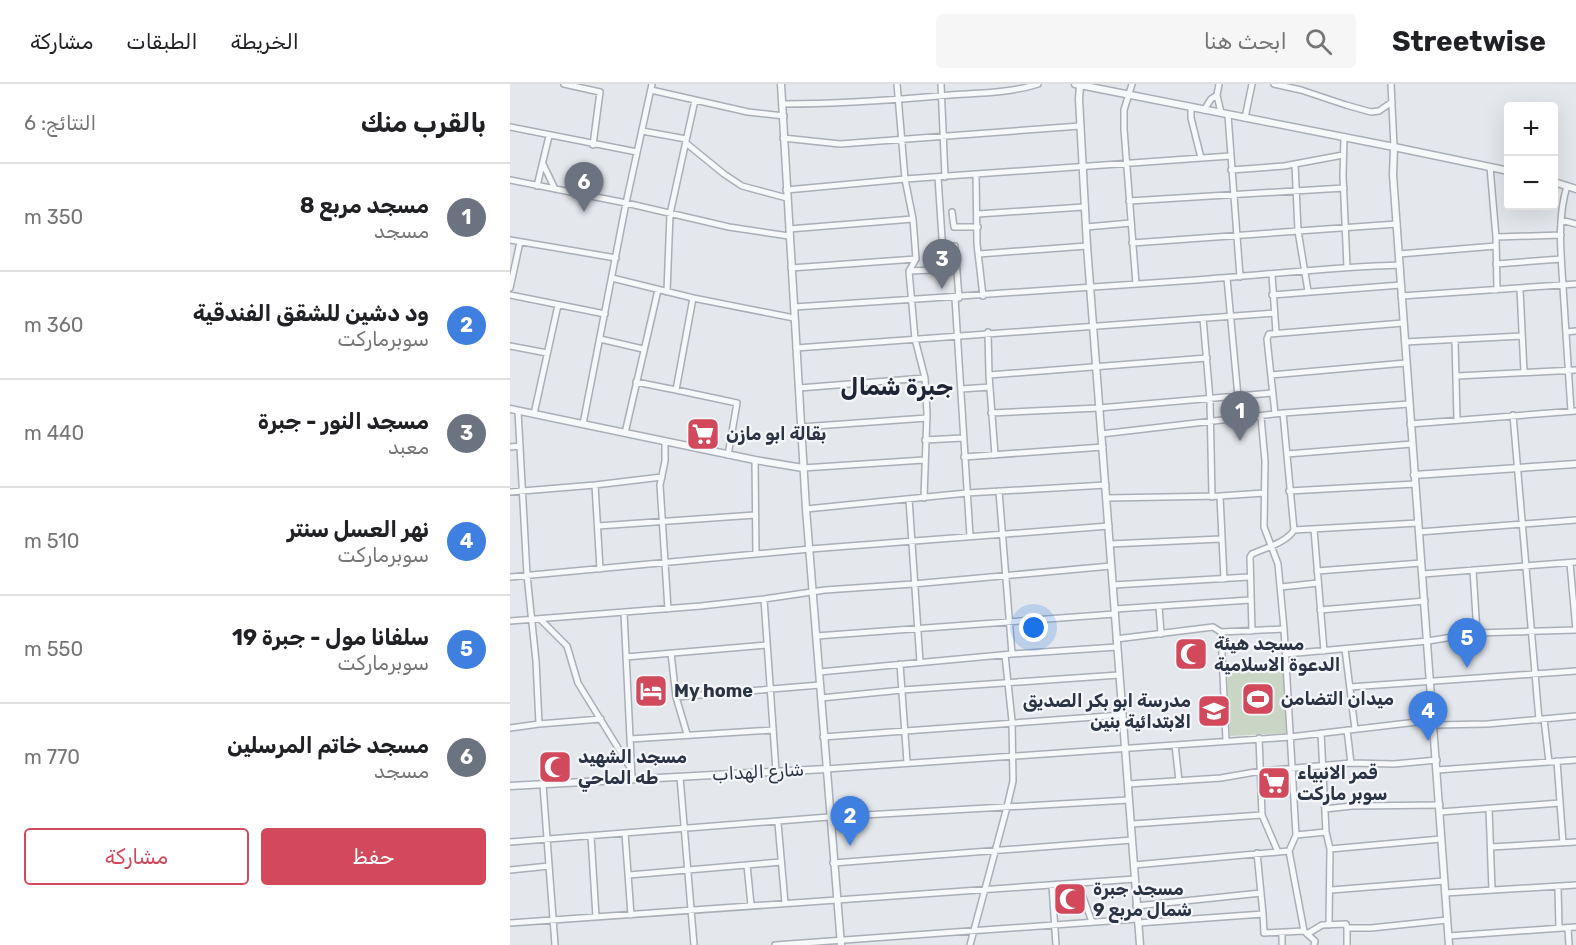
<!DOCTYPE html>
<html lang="ar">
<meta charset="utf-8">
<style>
body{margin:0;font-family:Rubik,"Noto Sans Arabic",sans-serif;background:#f6f6f6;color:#202124;direction:rtl}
.controls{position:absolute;right:18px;top:18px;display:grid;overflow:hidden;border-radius:6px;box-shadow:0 6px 24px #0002}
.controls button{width:54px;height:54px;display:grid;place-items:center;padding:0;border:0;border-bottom:2px solid #e0e0e0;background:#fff;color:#202124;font:30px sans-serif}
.you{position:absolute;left:524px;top:544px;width:21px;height:21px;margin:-15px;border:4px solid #fff;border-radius:50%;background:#1a73e8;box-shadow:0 0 0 9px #1a73e833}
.badge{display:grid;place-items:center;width:39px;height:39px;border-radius:50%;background:#d1495b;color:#fff;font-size:20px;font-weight:700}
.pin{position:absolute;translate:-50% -50px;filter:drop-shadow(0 2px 3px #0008)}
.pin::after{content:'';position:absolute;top:32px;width:21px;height:18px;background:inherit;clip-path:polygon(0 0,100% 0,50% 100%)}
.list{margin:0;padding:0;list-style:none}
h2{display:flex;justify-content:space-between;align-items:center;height:78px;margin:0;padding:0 24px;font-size:26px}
h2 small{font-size:20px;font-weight:400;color:#757577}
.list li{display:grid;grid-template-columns:39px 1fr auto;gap:18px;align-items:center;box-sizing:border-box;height:108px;padding:0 24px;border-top:2px solid #e0e0e0}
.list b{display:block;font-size:22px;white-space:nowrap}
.list p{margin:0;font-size:20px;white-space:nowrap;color:#757577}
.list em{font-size:20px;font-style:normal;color:#757577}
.actions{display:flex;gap:12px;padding:18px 24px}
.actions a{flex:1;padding:14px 0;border:2px solid #d1495b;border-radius:6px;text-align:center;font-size:21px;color:#d1495b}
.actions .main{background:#d1495b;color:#fff}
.icon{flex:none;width:33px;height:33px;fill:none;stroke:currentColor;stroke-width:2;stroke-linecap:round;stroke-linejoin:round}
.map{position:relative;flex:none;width:1066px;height:861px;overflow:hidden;direction:ltr}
header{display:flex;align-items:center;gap:36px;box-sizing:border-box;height:84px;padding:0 30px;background:#fff;border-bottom:2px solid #e0e0e0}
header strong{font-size:28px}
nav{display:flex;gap:33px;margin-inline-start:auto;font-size:21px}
.search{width:420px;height:54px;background:#f6f6f6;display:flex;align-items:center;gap:15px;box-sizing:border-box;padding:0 21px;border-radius:6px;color:#757577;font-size:22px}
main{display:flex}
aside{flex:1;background:#fff}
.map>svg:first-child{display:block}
.green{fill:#c9d6c5}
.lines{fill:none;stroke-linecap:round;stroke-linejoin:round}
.minor-casing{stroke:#a9aeb7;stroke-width:8}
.tertiary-casing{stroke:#a9aeb7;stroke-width:9}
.minor{stroke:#f7f8fa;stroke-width:5}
.tertiary{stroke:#f7f8fa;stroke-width:6}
.labels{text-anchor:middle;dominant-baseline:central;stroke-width:4.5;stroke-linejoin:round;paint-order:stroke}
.poi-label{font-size:18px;font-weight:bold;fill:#2b3445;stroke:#f4f6f9;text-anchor:start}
.street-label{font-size:18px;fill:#2b3445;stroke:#f4f6f9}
.district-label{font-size:24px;font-weight:bold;fill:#1d2536;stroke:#f4f6f9}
</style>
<header>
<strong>Streetwise</strong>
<div class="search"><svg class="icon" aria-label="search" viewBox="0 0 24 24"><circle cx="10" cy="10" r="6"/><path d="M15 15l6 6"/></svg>ابحث هنا</div>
<nav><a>الخريطة</a><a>الطبقات</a><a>مشاركة</a></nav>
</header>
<main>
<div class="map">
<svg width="1066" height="861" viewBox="0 0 1066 861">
<rect width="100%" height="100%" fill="#e4e7ec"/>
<path class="green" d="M775,578L778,649L720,652L717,580Z"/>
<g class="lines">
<g class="minor-casing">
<path id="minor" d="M54,0L90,8L83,61
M387,0L395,95L403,135L406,175L399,187L405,255L415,294L417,329L414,414
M431,0L435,93
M622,0L614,26V45L626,200
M709,0L707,11L711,29
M764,0L791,6L836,21L861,28L869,27L882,18
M881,0L884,63
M141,6L238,28L274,32
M273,20C329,20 384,16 440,11C469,9 500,9 528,0
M681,23V34L691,74
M694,26L701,15L707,11
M718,31L730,193
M735,34L742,0
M0,43L127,68
M132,47L176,55
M834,53L833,92L837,183
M273,54L330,60L570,42
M176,59L214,90L232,102L277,114
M33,80L45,105
M785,80L788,147L798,207
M980,83L986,153L987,206
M721,86L774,82L833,71
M466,90L467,160L473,212
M428,93L434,185
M0,96L116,119L219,143L279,152
M27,102L39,52
M1057,102C1047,135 1051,169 1053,203C1056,244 1058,286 1061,327
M276,106L395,95L720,72
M619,117L834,104
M442,128L444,143H468
M468,130L574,123
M1051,136L1066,140
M576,143L621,139
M279,145L403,135
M986,153L1051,151
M0,156L106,174
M622,159L887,140
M433,163L445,162L449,214
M469,170L577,162
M889,170L986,162
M986,180L1051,175
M281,184L406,175
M399,187L446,185
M762,191L766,248
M102,194L183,214L284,234
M717,194L728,313
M0,204L10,158
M1010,205L1014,288
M157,208L160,130L185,16
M0,211L95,230
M762,211L891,201
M891,212L1066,200
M445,214L460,452
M284,223C418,214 552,206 686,196C754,191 822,183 890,181
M693,234L700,316L702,413
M478,248L479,291L485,371
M1056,248L1066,247
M90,255L133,265
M945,256L947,335
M895,258L1012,252
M0,262L37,269
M286,264L764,229
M479,291L697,274
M761,291L896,279
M947,292L1066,286
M126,298L166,306L183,214
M289,304L415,294
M451,305L480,303
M166,306L227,319L218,371
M481,329L589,324L763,309
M24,330L48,221
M765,330L757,255L759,250L893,239
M1003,331L1029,636
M751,333L755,377L754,443L768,480L774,545
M73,340L116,119L142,0
M900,340L1066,327
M291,343L417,334
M115,349L148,206
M591,350L773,329L899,320
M415,356L453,354
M155,357V377L150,401L158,525
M0,363L10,362
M777,370L902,360
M454,373L593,363
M245,376L246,470
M293,384L414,376
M85,401L90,485
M489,407L502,570
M779,407L905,400
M0,408L85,401L152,393
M710,412L714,495
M597,414L710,412L754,409
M399,415L410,578
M296,425L457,409L596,401
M88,442L245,431
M804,445L814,567
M784,446L908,439
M909,448L1066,436
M600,460L711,455
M1060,479L1066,546
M963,486L967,549
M807,487L911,479
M913,490L1066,478
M0,493L300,465L599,442
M603,501L739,493
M771,503L808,499
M254,515L266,687
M649,522L651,550
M605,525L740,516
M810,526L915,517
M114,529L122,695
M30,535L57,562L68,599L121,685
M0,537L191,522L254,515L315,506L403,500L601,482
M742,547L740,473L742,470C755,464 776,459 784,446L773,329
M711,548L716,656
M306,552L605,530
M606,555L703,543L711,548L774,545L786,751L779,767L794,847L805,857L804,861
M835,565L845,645
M161,569L166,613L177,650
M776,570L918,557L967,549L1066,546
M116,573L256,561
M390,580L397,678
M309,588L502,570L607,563
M840,603L1066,587
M166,613L310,601
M311,614L392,606L609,591
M1034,635L1039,678
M29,640L91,635
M924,641L977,640L1066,632
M0,644L29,640L26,577L17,491L8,327
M837,646L841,679
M811,649L816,748L820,765L819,841
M313,653L612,631
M749,654L752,731L768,768
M120,655L263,646
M665,661L669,697
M1047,677L1053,759
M316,685L780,653L924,636
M927,686L1066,676
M170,693L184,861
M618,700L711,694L751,687L841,679L884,680L927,676
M33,701L45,861
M815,725L842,722L930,721
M979,725L982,806
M930,728L1050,719
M268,739L275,819
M622,740L752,731
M115,749L121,831
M786,751L816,748
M81,752L86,833
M0,758L319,733L619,716
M981,763L1066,758
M820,765L931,755
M747,769L753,830
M323,779L622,756
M237,781L241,821
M624,781L779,767
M0,786L39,782
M119,791L271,778
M568,799L582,838
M542,801L546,861
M1048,803L1049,844
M821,806L934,797
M935,809L1066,801
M626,822L751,809
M0,839L625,795
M628,839L753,830L754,849L794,847
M1058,844L1059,861
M772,849V861
M797,850L812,841L836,840L837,844H861L937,836
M938,852L1066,843
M265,861L627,835
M460,861L497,723L503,697L502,637L495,571
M837,861V844"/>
</g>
<g class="tertiary-casing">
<path id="tertiary" d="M271,0L296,425L331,861
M565,0L884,63L999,87
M570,1L569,15L577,162L630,861
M884,63L883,91L939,861
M1044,98L1066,105
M0,325L245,376L293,384
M904,391L1066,380
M0,702L316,685"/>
</g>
<use href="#minor" class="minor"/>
<use href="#tertiary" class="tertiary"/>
</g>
<defs>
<g id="supermarket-square" transform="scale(1.725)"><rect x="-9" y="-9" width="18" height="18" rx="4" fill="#d1495b" stroke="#f4f6f9"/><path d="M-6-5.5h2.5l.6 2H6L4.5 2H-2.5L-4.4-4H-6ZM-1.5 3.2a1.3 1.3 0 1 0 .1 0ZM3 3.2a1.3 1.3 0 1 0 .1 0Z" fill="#fff"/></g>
<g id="mosque-square" transform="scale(1.725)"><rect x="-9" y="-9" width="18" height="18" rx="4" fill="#d1495b" stroke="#f4f6f9"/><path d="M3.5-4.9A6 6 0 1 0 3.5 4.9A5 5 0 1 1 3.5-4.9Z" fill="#fff"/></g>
<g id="hotel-square" transform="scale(1.725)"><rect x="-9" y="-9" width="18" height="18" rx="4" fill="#d1495b" stroke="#f4f6f9"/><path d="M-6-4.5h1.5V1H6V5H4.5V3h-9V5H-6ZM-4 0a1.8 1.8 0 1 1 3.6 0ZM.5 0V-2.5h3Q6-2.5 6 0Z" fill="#fff"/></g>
<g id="stadium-square" transform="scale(1.725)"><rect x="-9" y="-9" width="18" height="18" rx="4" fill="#d1495b" stroke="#f4f6f9"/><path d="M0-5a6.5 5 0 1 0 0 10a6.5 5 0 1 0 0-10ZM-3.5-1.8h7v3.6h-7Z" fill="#fff"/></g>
<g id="school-square" transform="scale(1.725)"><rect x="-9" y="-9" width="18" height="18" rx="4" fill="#d1495b" stroke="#f4f6f9"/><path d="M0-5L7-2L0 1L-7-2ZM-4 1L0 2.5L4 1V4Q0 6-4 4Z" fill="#fff"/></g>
</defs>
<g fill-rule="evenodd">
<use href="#supermarket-square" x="193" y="350"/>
<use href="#mosque-square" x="681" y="570"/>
<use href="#hotel-square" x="141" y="607"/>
<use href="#stadium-square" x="748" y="615"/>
<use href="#school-square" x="704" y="627"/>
<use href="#mosque-square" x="45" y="683"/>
<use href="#supermarket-square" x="764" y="699"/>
<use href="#mosque-square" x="560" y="815"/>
</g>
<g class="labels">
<g class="poi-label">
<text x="216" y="350">بقالة ابو مازن</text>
<text x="704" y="560">مسجد هيئة<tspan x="704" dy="21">الدعوة الاسلامية</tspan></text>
<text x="164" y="607">My home</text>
<text x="771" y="615">ميدان التضامن</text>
<text x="681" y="617" text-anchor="end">مدرسة ابو بكر الصديق<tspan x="681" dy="21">الابتدائية بنين</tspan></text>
<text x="68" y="673">مسجد الشهيد<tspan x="68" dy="21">طه الماحي</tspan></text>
<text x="787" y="689">قمر الانبياء<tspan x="787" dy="21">سوبر ماركت</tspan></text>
<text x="583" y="805">مسجد جبرة<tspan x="583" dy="21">شمال مربع 9</tspan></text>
</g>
<g class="street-label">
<text transform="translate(248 688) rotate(-3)">شارع الهداب</text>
</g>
<g class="district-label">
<text x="387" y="303">جبرة شمال</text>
</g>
</g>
</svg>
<div class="controls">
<button>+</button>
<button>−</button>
</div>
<div class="you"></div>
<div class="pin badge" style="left:730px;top:357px;background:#6b7280">1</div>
<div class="pin badge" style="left:340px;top:762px;background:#3f7fe0">2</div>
<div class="pin badge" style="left:432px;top:205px;background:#6b7280">3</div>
<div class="pin badge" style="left:918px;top:657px;background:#3f7fe0">4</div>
<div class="pin badge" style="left:957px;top:584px;background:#3f7fe0">5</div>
<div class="pin badge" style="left:74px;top:128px;background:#6b7280">6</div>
</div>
<aside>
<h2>بالقرب منك<small>النتائج: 6</small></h2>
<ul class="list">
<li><span class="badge" style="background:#6b7280">1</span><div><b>مسجد مربع 8</b><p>مسجد</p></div><em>350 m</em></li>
<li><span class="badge" style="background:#3f7fe0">2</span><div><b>ود دشين للشقق الفندقية</b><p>سوبرماركت</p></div><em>360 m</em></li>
<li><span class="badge" style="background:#6b7280">3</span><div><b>مسجد النور - جبرة</b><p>معبد</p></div><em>440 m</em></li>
<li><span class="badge" style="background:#3f7fe0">4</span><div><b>نهر العسل سنتر</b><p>سوبرماركت</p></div><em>510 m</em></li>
<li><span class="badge" style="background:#3f7fe0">5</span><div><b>سلفانا مول - جبرة 19</b><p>سوبرماركت</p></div><em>550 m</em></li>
<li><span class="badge" style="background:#6b7280">6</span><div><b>مسجد خاتم المرسلين</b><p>مسجد</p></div><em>770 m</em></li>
</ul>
<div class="actions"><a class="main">حفظ</a><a>مشاركة</a></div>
</aside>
</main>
